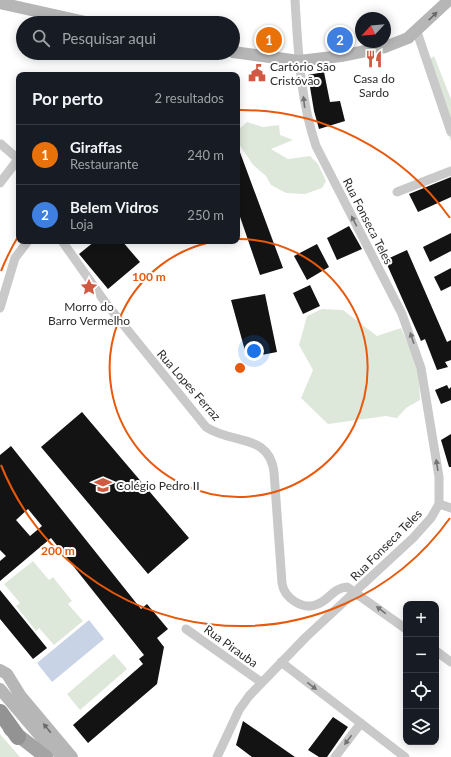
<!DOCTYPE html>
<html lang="pt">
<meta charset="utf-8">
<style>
body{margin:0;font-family:Lato,sans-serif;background:#20242c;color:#f1f3f6}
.controls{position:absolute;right:12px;bottom:12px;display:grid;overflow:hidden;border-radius:8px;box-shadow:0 2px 10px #0003}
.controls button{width:36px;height:36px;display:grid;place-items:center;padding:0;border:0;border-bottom:1px solid #363941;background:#171b24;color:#f1f3f6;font:20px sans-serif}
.compass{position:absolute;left:355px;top:12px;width:36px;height:36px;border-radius:50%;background:#171b24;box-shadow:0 2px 10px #0003;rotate:244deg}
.you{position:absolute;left:254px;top:351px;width:14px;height:14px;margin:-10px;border:3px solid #fff;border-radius:50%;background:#1a73e8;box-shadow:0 0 0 6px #1a73e833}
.badge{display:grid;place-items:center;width:26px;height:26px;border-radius:50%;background:#1a73e8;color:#fff;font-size:13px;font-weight:700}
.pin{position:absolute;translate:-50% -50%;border:2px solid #fff;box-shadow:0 1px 4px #0006}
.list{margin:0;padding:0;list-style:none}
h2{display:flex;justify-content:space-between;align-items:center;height:52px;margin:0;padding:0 16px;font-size:17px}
h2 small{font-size:13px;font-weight:400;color:#9ea1a6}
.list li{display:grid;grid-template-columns:26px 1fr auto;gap:12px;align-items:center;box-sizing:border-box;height:60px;padding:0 16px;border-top:1px solid #363941}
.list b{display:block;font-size:15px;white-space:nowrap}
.list p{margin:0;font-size:13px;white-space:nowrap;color:#9ea1a6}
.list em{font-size:13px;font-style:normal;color:#9ea1a6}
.icon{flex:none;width:22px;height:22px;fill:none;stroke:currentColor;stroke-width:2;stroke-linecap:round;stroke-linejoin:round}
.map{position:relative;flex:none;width:451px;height:757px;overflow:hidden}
.search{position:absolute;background:#171b24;box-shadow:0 2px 10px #0003;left:16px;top:16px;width:224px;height:44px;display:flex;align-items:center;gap:10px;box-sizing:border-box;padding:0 14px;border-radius:22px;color:#9ea1a6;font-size:15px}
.panel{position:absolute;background:#171b24;box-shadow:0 2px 10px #0003;left:16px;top:72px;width:224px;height:172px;border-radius:8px}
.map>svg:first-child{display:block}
.green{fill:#dee8da}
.water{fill:#c8d3e6}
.building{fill:#131313;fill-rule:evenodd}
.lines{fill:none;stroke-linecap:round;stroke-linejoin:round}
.street{stroke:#c9c9c9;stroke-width:9}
.secondary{stroke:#b6b6b6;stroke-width:12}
.primary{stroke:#a4a4a4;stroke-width:14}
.highway{stroke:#939393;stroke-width:16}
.oneway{fill:#6a6a6a}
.oneway2{fill:#737373}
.ring{fill:none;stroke:#e8590c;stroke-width:2}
.labels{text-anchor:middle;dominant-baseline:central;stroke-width:4;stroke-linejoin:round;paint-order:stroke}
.poi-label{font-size:12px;fill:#2c2c2c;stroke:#fff;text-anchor:start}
.street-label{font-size:12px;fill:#2c2c2c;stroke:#fff}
.centre{fill:#e8590c;stroke:#fff;stroke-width:2}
.ring-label{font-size:12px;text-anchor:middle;font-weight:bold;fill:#e8590c;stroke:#fff;stroke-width:4;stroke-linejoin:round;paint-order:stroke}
</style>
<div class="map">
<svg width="451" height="757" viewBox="0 0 451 757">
<rect width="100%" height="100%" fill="#fff"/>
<path class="green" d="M434,56L451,99V141L424,63Z
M247,122L263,127L279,125L280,135L293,140L271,149L288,159L310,156L318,164L326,181L322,188L305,194L286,193L271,185L266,176L253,165L239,144L238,130Z
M322,309L343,310L377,336L401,328L418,367L420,400L406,408L397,418L386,416L328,424L301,398L313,370L299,345L307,316Z
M33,561L49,580L53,577L72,601L68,604L83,621L54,645L39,628L36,631L16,606L20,603L4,584Z
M114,654L127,669L80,710L67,694Z
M0,734L20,757H0Z"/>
<path class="water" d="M89,620L104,639L52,682L37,663Z"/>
<path class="building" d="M324,72L330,102L340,101L345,121L319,129L314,111L308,75Z
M237,147H238L283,268L260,275L237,208Z
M451,177V197L418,212L409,194Z
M349,226L362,249L337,260L327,238Z
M451,233V251L430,262L423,247Z
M95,241H122L140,262L108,289L79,254Z
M317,244L329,267L307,280L294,256Z
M407,250L447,342L451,340V360L445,362L448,367L437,370L425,339L421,341L385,260Z
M451,268V286L441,291L434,277Z
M310,285L320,306L303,314L293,293Z
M265,294L277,352L247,358L231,300Z
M447,385L449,389L451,387V400L441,404L435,390Z
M82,412L189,538L148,574L41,447Z
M451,434V467H449L441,440Z
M11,446L141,609L147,604L168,629L157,638L164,647L157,684L88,743L73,725L143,664L139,659L144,655L51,538L0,581V561L6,556L0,550V455ZM28,509L42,526L30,536L16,520Z
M0,590L47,648L33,659L0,619Z
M333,717L348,727L327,757H319L308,750Z
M243,721L295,757H252L236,745Z"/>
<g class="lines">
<path class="street" d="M417,32L451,132
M1,144L19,160
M0,183L19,158
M397,192L451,171
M62,241L105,302L206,427C233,445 269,433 274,472L282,583C284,598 303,611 318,604C330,599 333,588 347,587L406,629
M0,308L15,258L28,241
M439,504L451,508
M186,629L261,682
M436,651L451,662
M281,662L405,757
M217,757L239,710L249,696L306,637L413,538L431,518L439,504V477L421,368L402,314L316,146C300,99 298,49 295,0
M335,757L361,723"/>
<path class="secondary" d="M0,3L90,23
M233,52L299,61L341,56L385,47L408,38L449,0
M0,670L7,674L20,695L72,757
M0,689L47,744L64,757"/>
<path class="primary" d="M10,729L46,757"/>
<path class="highway" d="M0,712L18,737"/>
</g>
<defs><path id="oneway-solid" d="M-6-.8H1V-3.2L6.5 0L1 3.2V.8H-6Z"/></defs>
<g class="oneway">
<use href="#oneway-solid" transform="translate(433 16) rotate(-44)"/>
<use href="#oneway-solid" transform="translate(47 728) rotate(-129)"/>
</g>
<g class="oneway2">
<use href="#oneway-solid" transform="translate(304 102) rotate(-97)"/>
<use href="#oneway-solid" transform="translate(354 221) rotate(-117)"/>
<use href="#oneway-solid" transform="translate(412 338) rotate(-109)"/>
<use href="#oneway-solid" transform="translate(437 465) rotate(-99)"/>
<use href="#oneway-solid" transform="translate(381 610) rotate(-143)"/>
<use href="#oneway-solid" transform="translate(312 686) rotate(37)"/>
<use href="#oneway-solid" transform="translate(348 740) rotate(127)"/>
</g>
<g class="ring">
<path d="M238 239A129 129 0 1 1 216 241"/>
<path d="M450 518A258 258 0 0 1 1 465M1 271A258 258 0 0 1 19 235M238 110A258 258 0 0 1 450 218"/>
</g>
<defs>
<g id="restaurant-bare" transform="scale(1.38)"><path d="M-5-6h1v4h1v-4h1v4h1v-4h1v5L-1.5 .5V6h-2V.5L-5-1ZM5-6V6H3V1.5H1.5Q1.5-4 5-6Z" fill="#cf5941" stroke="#fff" stroke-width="2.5" paint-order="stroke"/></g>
<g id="civic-bare" transform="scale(1.38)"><path d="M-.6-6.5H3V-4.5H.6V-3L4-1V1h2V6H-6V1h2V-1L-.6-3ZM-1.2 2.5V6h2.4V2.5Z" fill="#cf5941" stroke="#fff" stroke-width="2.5" paint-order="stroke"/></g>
<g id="sight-bare" transform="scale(1.38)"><path d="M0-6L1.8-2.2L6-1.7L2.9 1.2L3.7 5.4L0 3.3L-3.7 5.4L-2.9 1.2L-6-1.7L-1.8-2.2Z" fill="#cf5941" stroke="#fff" stroke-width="2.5" paint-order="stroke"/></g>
<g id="school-bare" transform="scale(1.38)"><path d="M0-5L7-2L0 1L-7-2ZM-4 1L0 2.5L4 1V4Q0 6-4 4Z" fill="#cf5941" stroke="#fff" stroke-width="2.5" paint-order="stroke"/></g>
</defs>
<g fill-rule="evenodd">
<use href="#restaurant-bare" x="374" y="59"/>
<use href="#civic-bare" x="257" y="73"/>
<use href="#sight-bare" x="89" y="287"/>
<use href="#school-bare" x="103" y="485"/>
</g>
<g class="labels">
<g class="poi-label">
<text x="270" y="66">Cartório São<tspan x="270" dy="14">Cristóvão</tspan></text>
<text x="374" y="78" text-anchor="middle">Casa do<tspan x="374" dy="14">Sardo</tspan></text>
<text x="89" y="306" text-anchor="middle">Morro do<tspan x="89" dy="14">Barro Vermelho</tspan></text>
<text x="116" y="485">Colégio Pedro II</text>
</g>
<g class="street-label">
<text transform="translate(368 221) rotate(63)">Rua Fonseca Teles</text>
<text transform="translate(189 385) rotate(49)">Rua Lopes Ferraz</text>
<text transform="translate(386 545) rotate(-45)">Rua Fonseca Teles</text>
<text transform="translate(231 646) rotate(36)">Rua Pirauba</text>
</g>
</g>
<circle cx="240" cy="368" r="6" class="centre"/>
<g class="ring-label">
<text x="149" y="281">100 m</text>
<text x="58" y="555">200 m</text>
</g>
</svg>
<div class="controls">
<button>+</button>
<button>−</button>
<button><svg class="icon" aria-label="locate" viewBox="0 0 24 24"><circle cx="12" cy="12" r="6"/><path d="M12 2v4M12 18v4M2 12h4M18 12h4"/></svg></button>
<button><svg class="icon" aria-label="layers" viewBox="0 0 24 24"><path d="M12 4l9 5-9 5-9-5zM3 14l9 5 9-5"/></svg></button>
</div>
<svg class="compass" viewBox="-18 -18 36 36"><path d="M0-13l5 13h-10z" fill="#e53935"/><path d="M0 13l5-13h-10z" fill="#9ea1a6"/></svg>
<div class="you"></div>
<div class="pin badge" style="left:269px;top:40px;background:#e8710a">1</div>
<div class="pin badge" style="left:340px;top:40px;background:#3f7fe0">2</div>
<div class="search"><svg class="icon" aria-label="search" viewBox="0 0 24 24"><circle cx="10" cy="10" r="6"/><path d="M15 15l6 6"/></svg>Pesquisar aqui</div>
<section class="panel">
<h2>Por perto<small>2 resultados</small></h2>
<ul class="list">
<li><span class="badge" style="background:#e8710a">1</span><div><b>Giraffas</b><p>Restaurante</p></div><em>240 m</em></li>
<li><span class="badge" style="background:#3f7fe0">2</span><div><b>Belem Vidros</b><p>Loja</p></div><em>250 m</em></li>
</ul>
</section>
</div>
